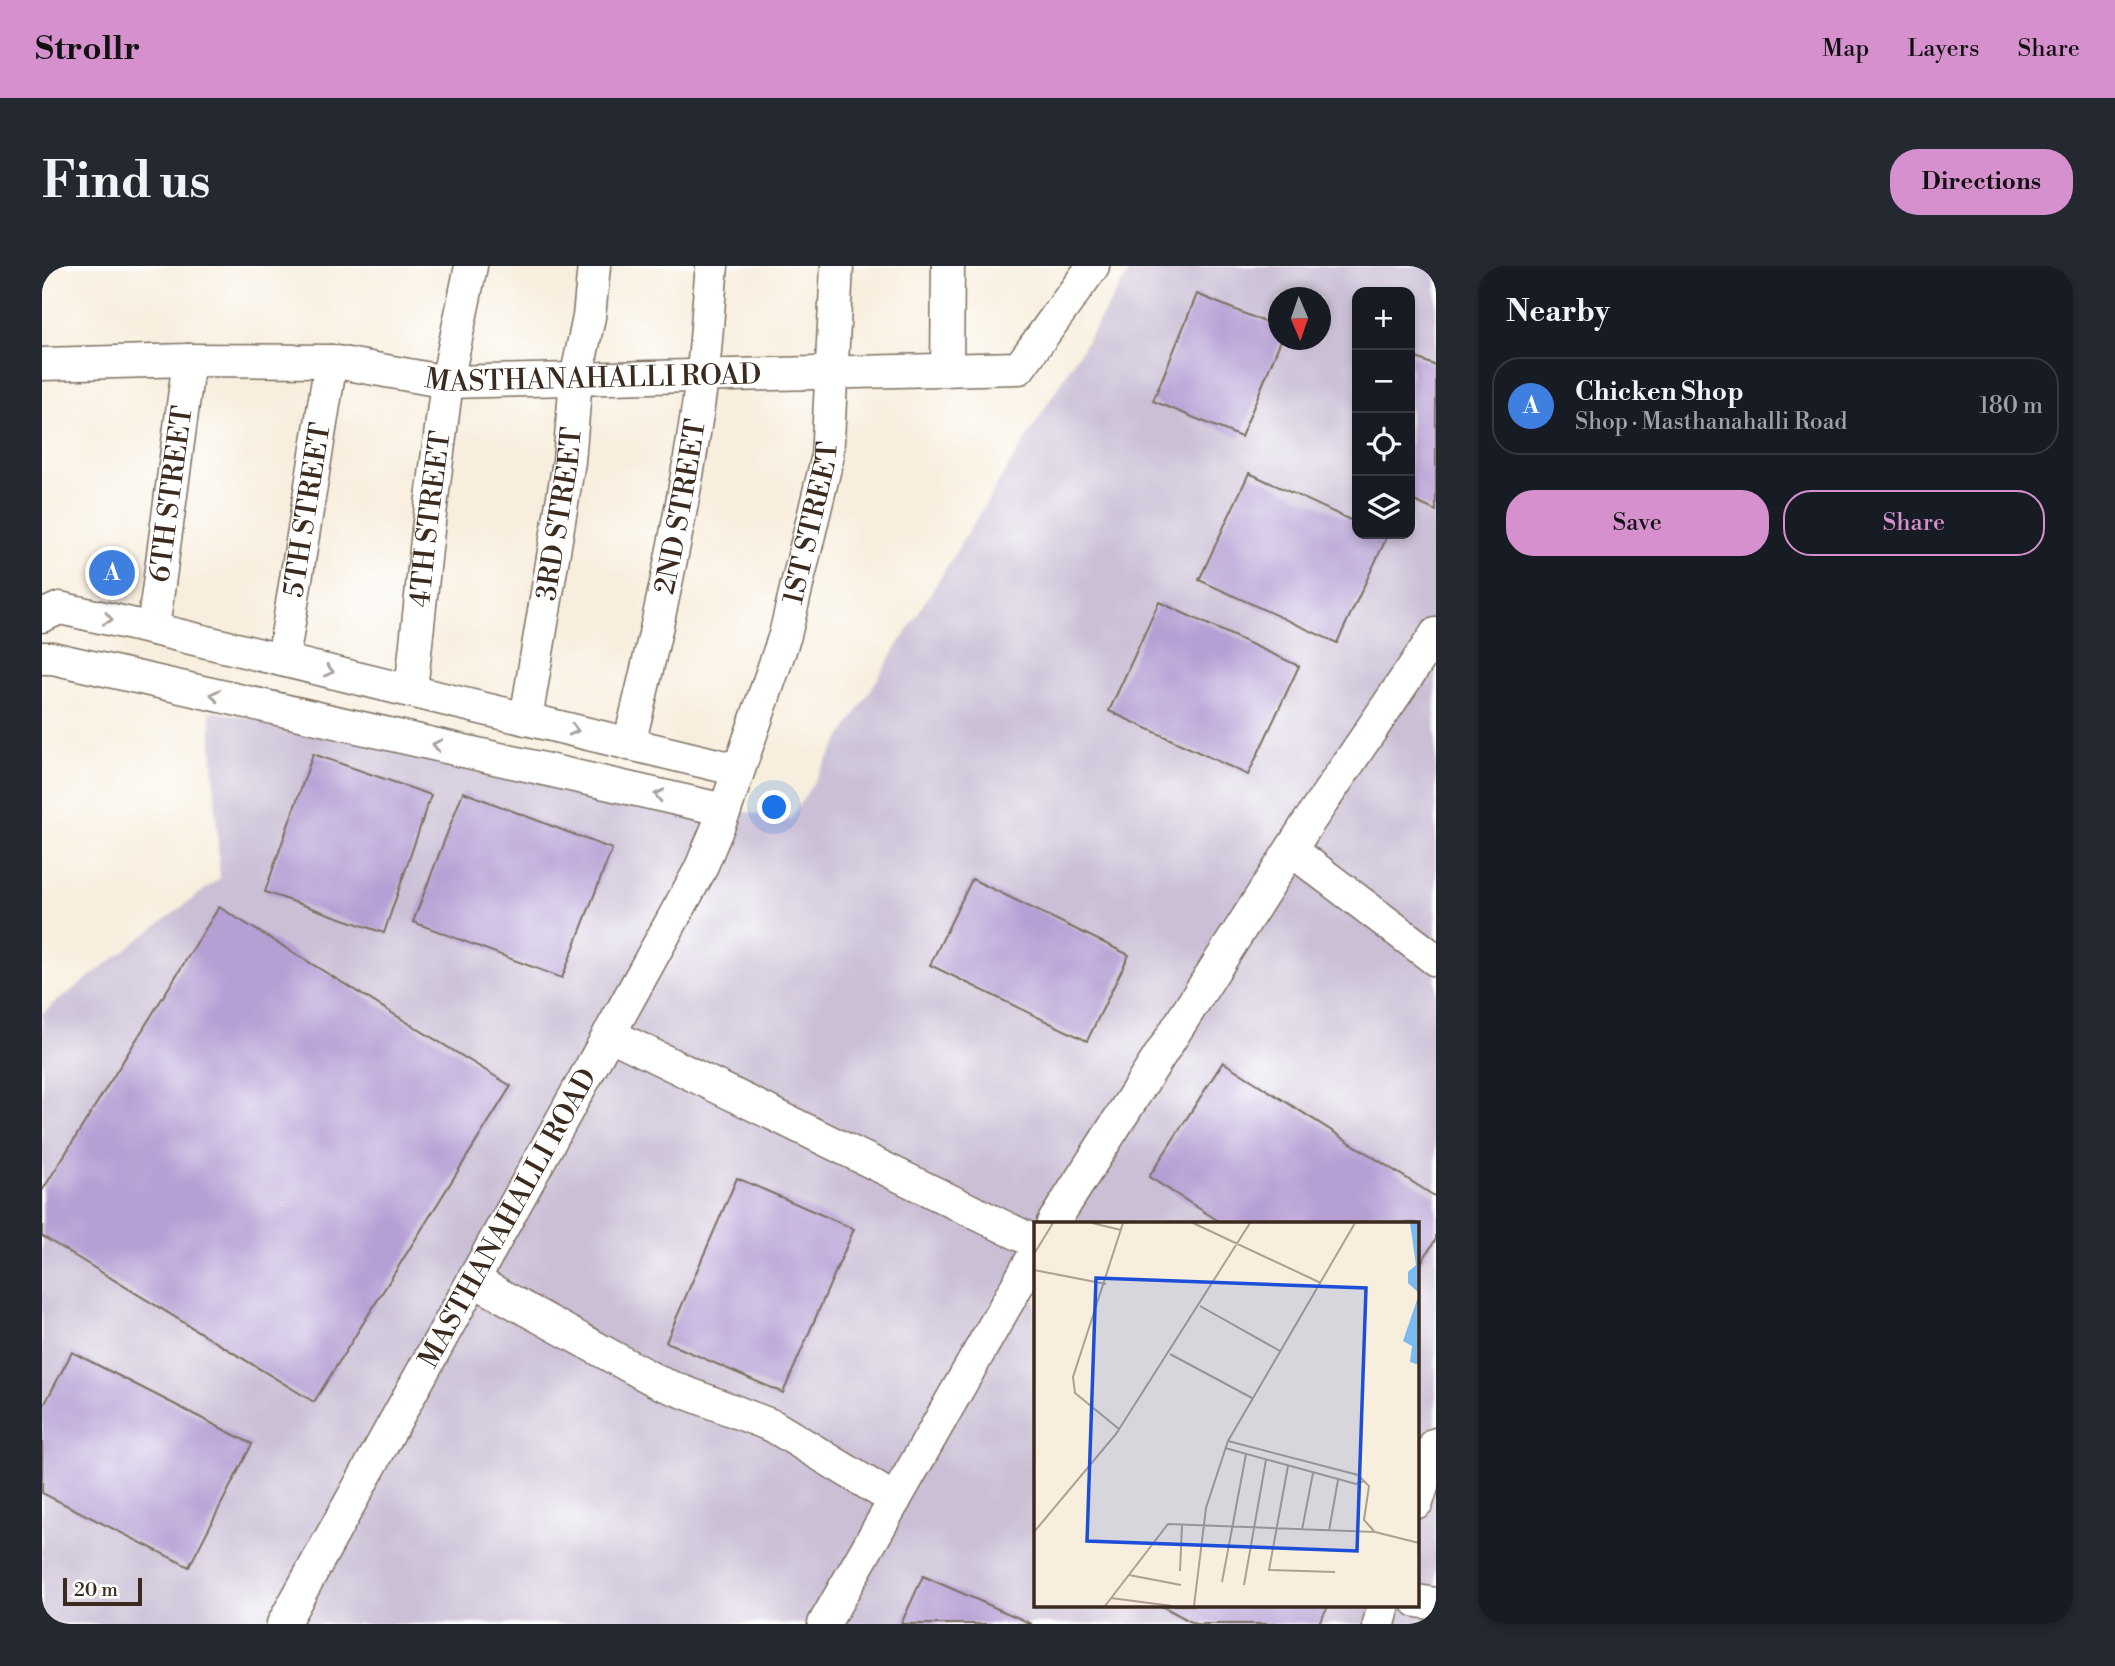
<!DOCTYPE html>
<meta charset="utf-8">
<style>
body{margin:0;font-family:"Libre Bodoni",serif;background:#242831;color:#f1f3f6}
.controls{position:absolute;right:21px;top:21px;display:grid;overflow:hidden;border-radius:14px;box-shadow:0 4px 10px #0003}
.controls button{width:63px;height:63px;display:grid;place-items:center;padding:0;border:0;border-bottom:2px solid #363941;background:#171b24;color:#f1f3f6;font:35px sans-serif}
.compass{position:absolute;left:1226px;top:21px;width:63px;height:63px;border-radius:50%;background:#171b24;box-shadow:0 4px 10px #0003;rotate:178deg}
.scale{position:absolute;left:21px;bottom:18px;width:79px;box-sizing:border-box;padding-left:7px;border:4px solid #3b2a1e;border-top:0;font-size:19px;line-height:24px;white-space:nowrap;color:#3b2a1e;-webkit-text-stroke:5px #fff;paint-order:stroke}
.you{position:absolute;left:733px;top:542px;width:24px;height:24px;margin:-18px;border:5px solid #fff;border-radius:50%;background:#1a73e8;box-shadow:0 0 0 10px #1a73e833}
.badge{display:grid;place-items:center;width:46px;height:46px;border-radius:50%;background:#d690ce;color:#fff;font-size:23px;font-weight:700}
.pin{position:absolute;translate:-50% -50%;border:4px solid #fff;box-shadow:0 2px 7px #0006}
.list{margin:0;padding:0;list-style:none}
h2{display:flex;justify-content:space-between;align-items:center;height:91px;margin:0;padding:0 28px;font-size:30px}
h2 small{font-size:23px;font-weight:400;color:#9ea1a6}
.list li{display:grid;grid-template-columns:46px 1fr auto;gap:21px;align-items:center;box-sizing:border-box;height:98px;margin:0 14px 14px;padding:0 14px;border:2px solid #363941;border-radius:28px}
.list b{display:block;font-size:26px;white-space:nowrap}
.list p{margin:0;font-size:23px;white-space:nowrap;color:#9ea1a6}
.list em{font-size:23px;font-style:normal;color:#9ea1a6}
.actions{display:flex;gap:14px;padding:21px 28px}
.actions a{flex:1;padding:16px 0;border:2px solid #d690ce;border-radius:28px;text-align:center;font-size:24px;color:#d690ce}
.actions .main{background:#d690ce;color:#111}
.icon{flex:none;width:38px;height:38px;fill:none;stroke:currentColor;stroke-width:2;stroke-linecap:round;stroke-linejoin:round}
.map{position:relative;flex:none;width:1394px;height:1358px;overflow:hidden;border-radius:28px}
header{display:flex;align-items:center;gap:42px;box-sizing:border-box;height:98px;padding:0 35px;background:#d690ce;color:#111}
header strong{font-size:33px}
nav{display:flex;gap:38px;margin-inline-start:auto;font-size:24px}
.intro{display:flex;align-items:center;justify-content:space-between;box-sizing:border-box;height:168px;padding:0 42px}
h1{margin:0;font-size:49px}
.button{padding:18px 32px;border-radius:28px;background:#d690ce;color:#111;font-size:24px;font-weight:700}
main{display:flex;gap:42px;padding:0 42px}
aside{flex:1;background:#171b24;border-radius:28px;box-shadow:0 4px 10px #0003}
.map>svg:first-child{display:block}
.industrial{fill:#cbbfd5;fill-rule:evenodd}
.building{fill:#b59fd4}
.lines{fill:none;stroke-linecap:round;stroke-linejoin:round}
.minor-casing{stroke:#7d6f61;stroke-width:35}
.minor{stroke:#fff;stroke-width:32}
.oneway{stroke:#a79f9a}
.labels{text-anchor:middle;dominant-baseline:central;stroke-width:5;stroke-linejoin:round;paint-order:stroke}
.street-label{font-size:28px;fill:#3b2a1e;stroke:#fff}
.inset-road{fill:none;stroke:#aca091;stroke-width:2}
.view{fill:#1d4ed8;fill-opacity:0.15;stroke:#1d4ed8;stroke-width:3.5}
.inset-edge{fill:none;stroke:#3b2a1e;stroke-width:3.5}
</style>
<header>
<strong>Strollr</strong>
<nav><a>Map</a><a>Layers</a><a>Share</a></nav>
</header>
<div class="intro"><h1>Find us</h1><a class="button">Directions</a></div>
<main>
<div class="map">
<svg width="1394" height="1358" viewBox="0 0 1394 1358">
<rect width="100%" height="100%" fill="#fff"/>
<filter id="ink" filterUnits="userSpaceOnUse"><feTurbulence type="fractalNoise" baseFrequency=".0143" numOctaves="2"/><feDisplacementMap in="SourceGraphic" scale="14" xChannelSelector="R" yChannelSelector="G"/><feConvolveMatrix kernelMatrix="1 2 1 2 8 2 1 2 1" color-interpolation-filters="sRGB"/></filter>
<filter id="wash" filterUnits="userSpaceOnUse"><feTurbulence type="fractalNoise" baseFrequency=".00686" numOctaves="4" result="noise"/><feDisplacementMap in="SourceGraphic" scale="28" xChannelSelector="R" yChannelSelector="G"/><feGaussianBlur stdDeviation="1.57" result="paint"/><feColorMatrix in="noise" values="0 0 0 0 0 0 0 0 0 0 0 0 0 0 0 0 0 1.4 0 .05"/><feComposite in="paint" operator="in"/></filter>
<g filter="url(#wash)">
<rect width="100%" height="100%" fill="#f8eedd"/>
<path class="industrial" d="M1091,0H1394V1358H0V747L178,612L168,445L748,554ZM1315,26H1368V268H1315ZM1237,32H1279V74H1237ZM993,957H1375V1339H993Z"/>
<g id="blocks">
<path class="building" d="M1155,28L1237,62V74H1239L1199,171L1111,135Z
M1370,90L1394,100V245L1368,233V95Z
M1207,207L1315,257V268H1339L1345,271L1295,377L1157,314Z
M1117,336L1257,400L1206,509L1067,445Z
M271,488L389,529L342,667L223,626Z
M421,526L570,583L520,712L371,656Z
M930,613L1087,689L1045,775L888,699Z
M177,641L469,820L272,1136L0,970V925Z
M1181,796L1394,931V973L1375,1003V957H1180L1107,911Z
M695,912L812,963L741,1127L624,1076Z
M30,1086L210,1178L147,1301L0,1227V1143Z
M881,1310L990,1358H859Z
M1118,1339H1287L1276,1358H1153Z"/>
</g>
</g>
<g filter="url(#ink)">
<use href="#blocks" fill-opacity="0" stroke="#7d6f61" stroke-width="2"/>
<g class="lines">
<g class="minor-casing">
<g id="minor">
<path id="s1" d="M0,98L147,94L289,95L405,116L977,102L1051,0"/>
<path d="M905,104L906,0"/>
<path d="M0,350L18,342L111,363L696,504"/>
<path id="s2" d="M111,363L147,94"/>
<path d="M0,392H10L683,544"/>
<path id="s3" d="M241,394L289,95"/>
<path id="s4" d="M369,425L386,264L405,116L429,0"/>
<path id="s5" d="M484,453L527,195L534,113L547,51L552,0"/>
<path id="s6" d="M587,478C617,357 644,235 660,112C665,75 666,37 670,0"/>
<path d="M1249,584L1394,694"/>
<path d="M567,768L993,976"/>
<path d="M1011,957L1264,560L1394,368"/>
<path d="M431,1014L616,1116L731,1160L853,1234"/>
<path d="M1375,1236L1394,1178"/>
<path d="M1375,1335L1394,1338"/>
<path id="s7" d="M241,1358L658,604L683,544L743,369L785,193L795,0"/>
<path d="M782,1358L993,988"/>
<path d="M1337,1358L1342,1339"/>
</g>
</g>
<use href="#minor" class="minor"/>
</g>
<defs><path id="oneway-chevron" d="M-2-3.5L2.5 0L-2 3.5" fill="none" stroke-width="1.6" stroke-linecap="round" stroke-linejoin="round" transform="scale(1.75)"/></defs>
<g class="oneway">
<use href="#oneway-chevron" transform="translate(66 353) rotate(12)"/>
<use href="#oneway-chevron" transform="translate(287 405) rotate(13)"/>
<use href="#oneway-chevron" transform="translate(173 429) rotate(-167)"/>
<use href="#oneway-chevron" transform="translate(532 464) rotate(14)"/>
<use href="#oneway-chevron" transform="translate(395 479) rotate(-167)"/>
<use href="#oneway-chevron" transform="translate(617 529) rotate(-167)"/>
</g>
</g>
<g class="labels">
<g class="street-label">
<text stroke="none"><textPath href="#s1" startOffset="553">MASTHANAHALLI ROAD</textPath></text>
<text stroke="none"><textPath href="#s2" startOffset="136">6TH STREET</textPath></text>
<text stroke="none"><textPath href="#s6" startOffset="243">2ND STREET</textPath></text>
<text stroke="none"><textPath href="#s3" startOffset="152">5TH STREET</textPath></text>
<text stroke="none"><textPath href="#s5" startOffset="208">3RD STREET</textPath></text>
<text stroke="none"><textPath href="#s4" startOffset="173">4TH STREET</textPath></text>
<text stroke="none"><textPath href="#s7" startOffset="1227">1ST STREET</textPath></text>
<text stroke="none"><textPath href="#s7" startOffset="464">MASTHANAHALLI ROAD</textPath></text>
</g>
</g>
<g transform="translate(992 956)">
<rect width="385" height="385" fill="#f8eedd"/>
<path d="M376,1H385V71L374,61V50L382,43ZM385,72V143L376,140L378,124L369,119Z" fill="#7abaee"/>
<path class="inset-road" d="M58,1L87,8M159,1L287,61M0,32L19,1M0,48L72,62M166,84L246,129M136,132L218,176M85,207L41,171L39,155L89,1M194,219L324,253L335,264L330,298L340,309M191,226L322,262L330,259M254,244L235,348L301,350M268,308L279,251M295,309L304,258M0,310L82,212L216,1M146,349L148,303M95,353L147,363M188,360L212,232M210,363L232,238M77,376L138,384M71,384L134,302L341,310L385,321M160,384L172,286L194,219L321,1"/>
<path class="view" d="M62,56L332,66L323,329L53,319Z"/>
<rect width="385" height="385" class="inset-edge"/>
</g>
</svg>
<div class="controls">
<button>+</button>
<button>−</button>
<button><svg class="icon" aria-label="locate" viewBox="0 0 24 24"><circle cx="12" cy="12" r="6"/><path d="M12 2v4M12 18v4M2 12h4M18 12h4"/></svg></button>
<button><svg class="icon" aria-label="layers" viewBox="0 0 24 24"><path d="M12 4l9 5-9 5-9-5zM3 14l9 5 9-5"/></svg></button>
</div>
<svg class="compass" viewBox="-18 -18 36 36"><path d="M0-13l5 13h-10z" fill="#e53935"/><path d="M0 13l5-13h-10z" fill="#9ea1a6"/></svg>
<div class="scale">20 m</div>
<div class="you"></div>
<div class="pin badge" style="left:70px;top:307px;background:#3f7fe0">A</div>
</div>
<aside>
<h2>Nearby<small></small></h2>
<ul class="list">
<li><span class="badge" style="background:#3f7fe0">A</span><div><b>Chicken Shop</b><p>Shop · Masthanahalli Road</p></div><em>180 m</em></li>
</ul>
<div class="actions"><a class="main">Save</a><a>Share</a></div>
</aside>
</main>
